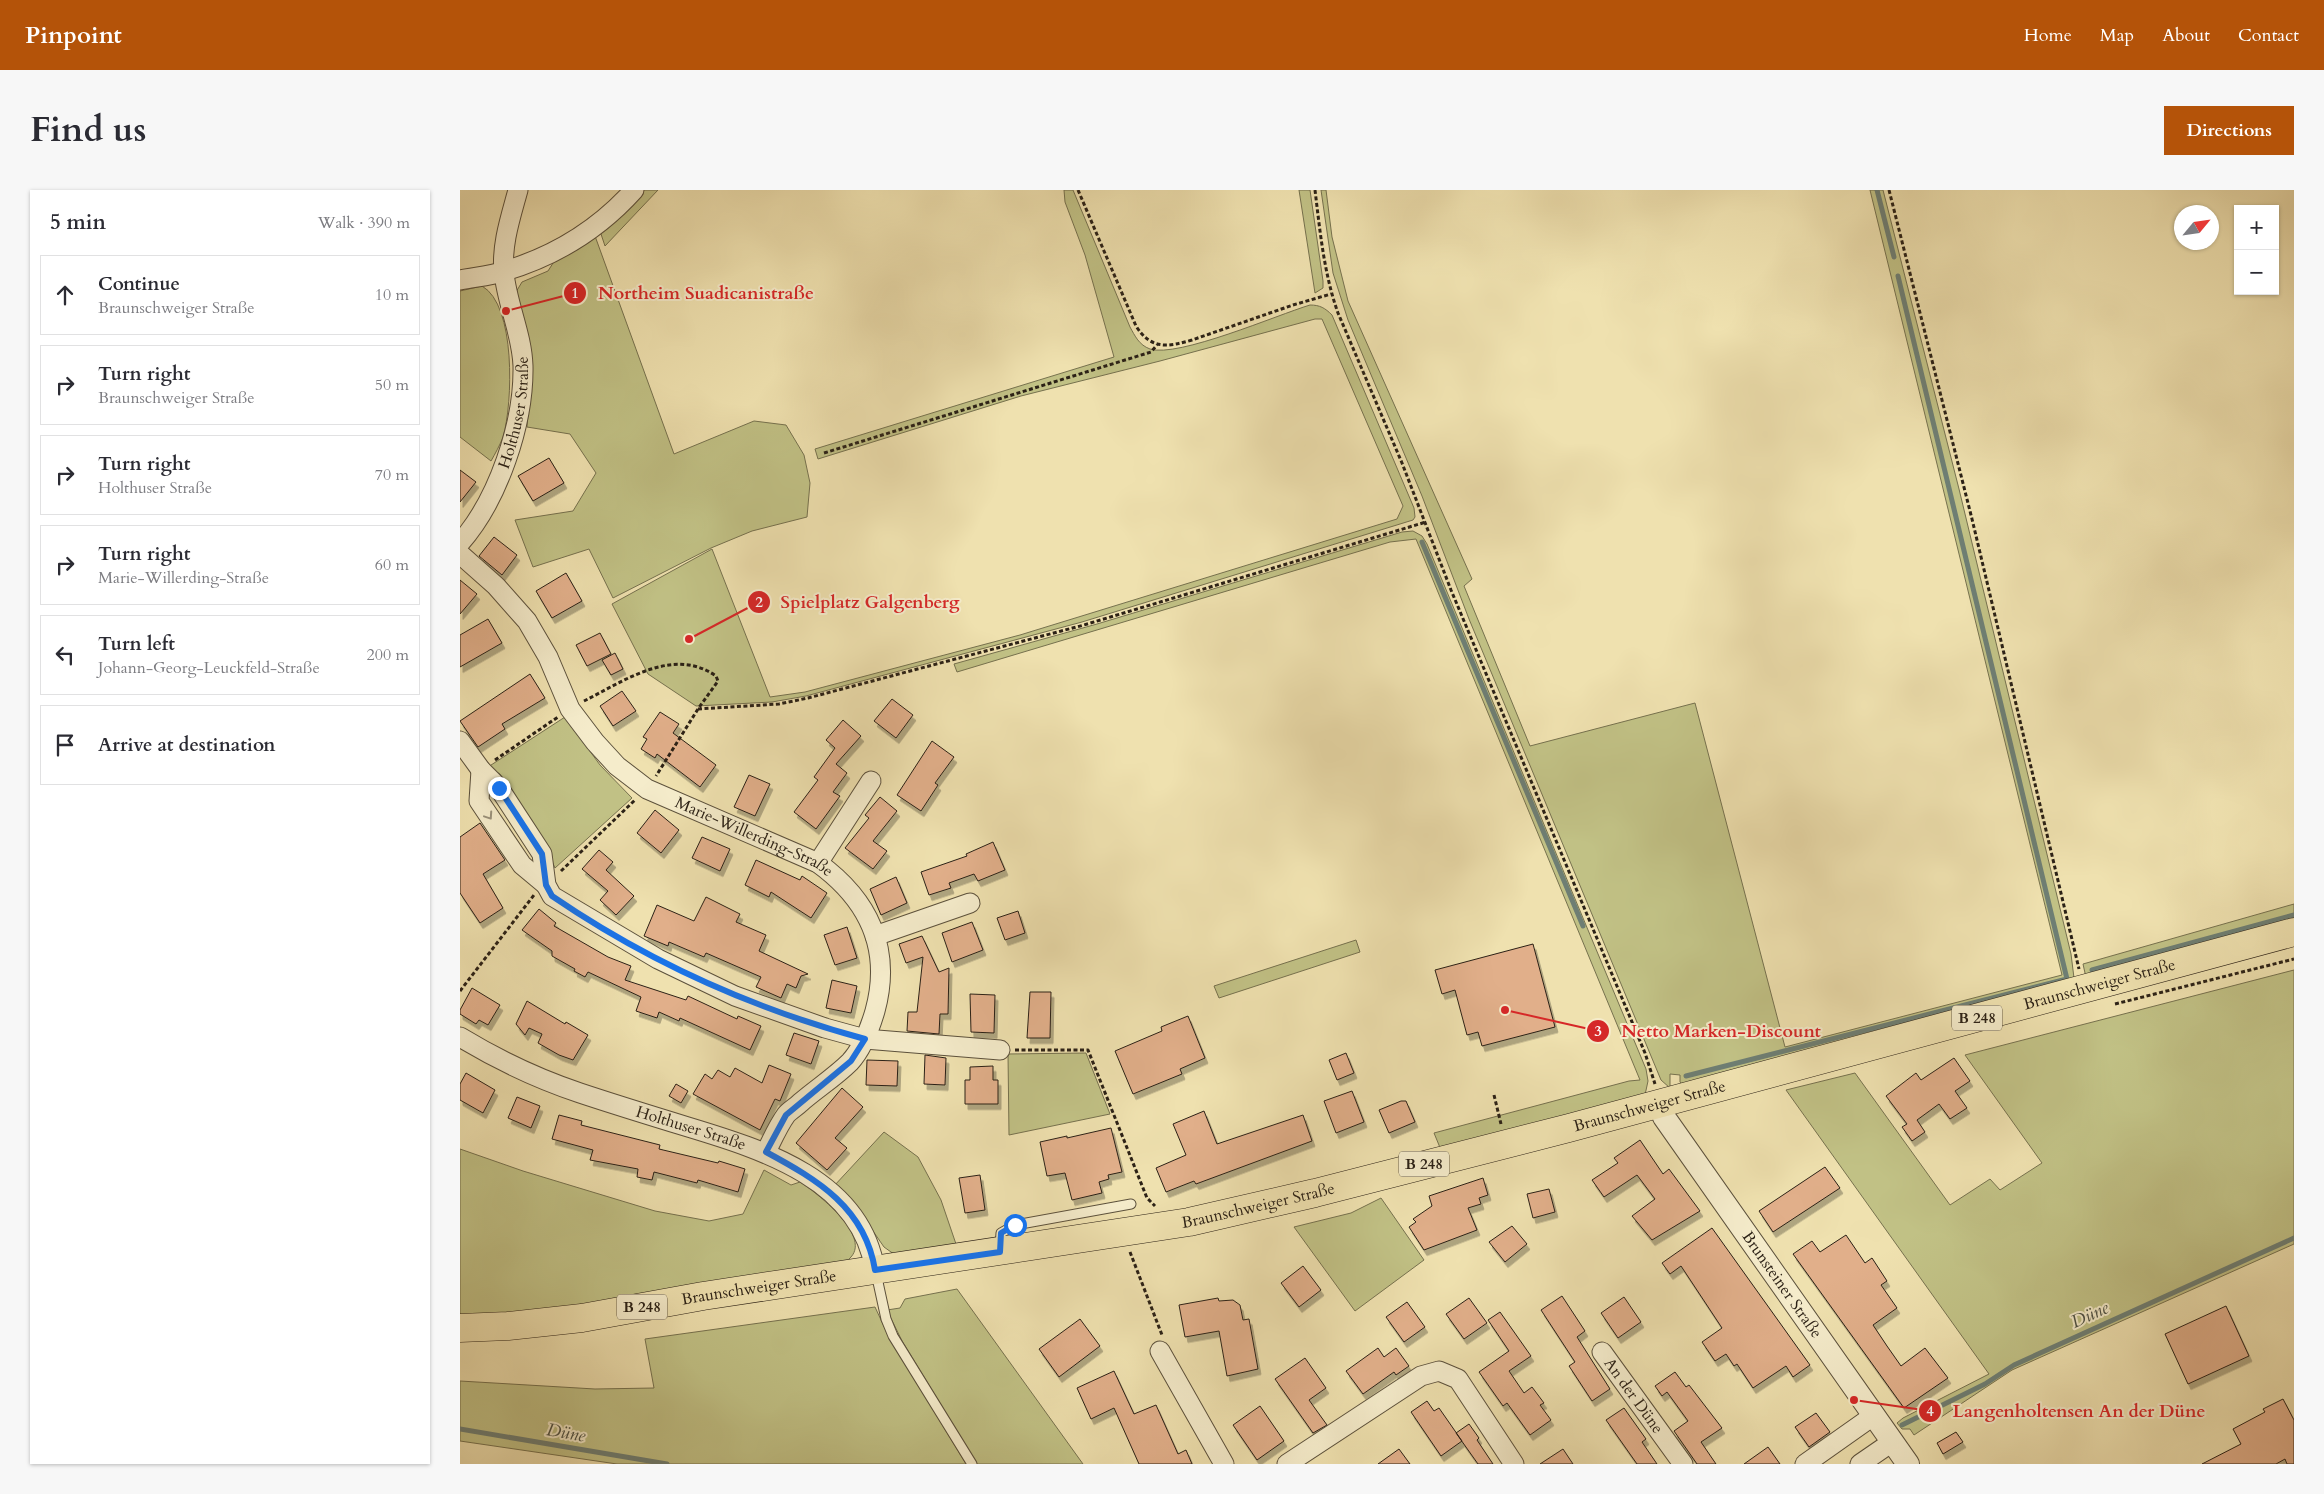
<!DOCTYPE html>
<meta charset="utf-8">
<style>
body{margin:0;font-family:Cardo,serif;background:#f7f7f7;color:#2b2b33}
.controls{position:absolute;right:15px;top:15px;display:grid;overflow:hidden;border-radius:0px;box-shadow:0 1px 4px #0004}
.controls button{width:45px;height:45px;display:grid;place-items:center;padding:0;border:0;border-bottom:1px solid #e1e1e2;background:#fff;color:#2b2b33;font:25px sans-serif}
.compass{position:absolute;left:1714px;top:15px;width:45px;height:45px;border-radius:50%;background:#fff;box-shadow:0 1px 4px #0004;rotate:61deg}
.stop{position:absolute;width:15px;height:15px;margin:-11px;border:4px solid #1a73e8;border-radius:50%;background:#fff}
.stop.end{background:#1a73e8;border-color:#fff;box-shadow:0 1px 5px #0008}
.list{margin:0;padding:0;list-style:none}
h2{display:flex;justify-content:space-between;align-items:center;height:65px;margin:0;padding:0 20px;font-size:21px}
h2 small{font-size:16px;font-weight:400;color:#7c7c81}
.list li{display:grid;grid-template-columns:32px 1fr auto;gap:15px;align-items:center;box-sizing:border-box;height:80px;margin:0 10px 10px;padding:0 10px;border:1px solid #e1e1e2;border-radius:0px}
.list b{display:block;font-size:19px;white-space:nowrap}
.list p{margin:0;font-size:16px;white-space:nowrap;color:#7c7c81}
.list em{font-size:16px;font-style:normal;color:#7c7c81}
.icon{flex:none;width:28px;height:28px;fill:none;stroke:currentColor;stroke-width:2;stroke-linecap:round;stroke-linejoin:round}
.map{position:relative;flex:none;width:1834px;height:1274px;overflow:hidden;border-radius:0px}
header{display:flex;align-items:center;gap:30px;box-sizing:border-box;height:70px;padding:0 25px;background:#b45309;color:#fff}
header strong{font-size:24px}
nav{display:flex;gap:28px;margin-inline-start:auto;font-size:18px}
.intro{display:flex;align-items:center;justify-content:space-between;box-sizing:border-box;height:120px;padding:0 30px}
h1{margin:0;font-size:35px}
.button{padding:12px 22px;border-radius:0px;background:#b45309;color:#fff;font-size:18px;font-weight:700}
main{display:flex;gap:30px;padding:0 30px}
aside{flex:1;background:#fff;border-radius:0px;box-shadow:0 1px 4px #0004}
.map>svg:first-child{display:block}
.green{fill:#c1c185;stroke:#76714e}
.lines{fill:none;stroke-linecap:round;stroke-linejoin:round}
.stream{stroke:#6e7e73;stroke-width:5}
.building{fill:#e1af8a;stroke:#2b2116;filter:url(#shadow)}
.service-casing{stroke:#5c513c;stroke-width:11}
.minor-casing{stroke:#5c513c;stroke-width:21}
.tertiary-casing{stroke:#5c513c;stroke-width:24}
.primary-casing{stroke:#2b2116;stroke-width:29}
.path{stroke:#2b2116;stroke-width:3;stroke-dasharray:4 2.5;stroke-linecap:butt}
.service{stroke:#f5eccb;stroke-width:9}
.minor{stroke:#f5eccb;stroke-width:19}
.tertiary{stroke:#f5eccb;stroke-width:22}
.primary{stroke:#efe1af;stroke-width:28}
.oneway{stroke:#9a917a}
.route{stroke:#1a73e8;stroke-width:6}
.labels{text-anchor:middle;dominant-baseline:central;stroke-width:4;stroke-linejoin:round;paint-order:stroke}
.shield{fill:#f5eccb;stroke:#685e4c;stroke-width:1}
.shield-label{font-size:15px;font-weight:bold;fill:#2b2116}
.street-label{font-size:16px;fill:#2b2116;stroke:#f5eccb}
.water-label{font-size:18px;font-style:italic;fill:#4c5044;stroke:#f5eccb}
.leader{fill:none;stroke:#d62828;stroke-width:2}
.callout-dot{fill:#d62828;stroke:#f5eccb;stroke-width:2}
.mark-label{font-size:15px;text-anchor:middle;font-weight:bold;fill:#fff}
.callout-label{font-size:18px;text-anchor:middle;font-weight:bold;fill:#d62828;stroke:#f5eccb;stroke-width:4;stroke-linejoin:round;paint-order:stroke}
</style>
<header>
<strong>Pinpoint</strong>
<nav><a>Home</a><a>Map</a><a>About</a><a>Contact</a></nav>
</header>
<div class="intro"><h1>Find us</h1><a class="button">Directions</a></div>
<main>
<aside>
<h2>5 min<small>Walk · 390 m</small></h2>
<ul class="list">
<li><svg class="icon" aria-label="ahead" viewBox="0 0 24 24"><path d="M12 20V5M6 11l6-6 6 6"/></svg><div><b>Continue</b><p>Braunschweiger Straße</p></div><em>10 m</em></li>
<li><svg class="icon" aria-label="right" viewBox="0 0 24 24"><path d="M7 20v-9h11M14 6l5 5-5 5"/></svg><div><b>Turn right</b><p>Braunschweiger Straße</p></div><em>50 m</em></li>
<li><svg class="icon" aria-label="right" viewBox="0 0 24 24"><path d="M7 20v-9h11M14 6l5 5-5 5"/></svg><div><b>Turn right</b><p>Holthuser Straße</p></div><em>70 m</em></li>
<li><svg class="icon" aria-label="right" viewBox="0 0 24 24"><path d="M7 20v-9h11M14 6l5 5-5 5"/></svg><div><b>Turn right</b><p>Marie-Willerding-Straße</p></div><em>60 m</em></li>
<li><svg class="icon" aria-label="left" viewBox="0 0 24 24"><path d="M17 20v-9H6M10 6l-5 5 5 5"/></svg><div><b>Turn left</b><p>Johann-Georg-Leuckfeld-Straße</p></div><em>200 m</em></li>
<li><svg class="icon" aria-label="arrive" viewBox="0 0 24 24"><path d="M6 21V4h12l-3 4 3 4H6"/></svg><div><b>Arrive at destination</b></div></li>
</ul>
</aside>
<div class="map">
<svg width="1834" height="1274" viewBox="0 0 1834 1274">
<defs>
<filter id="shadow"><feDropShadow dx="3" dy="5.5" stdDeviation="0" flood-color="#0004"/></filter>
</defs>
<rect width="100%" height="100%" fill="#efe1af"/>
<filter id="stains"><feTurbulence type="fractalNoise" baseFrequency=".004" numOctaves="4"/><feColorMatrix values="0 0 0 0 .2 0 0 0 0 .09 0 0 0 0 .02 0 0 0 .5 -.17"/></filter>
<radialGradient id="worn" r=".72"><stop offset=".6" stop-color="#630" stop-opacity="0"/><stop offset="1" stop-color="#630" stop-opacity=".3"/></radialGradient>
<path class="green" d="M183,0H198L145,56L140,41Z
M604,0H613L670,137C675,146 679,155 690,159C718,168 817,125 850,115C860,115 865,118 872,125L954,318L955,327L953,330L622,432L346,506L312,512L236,516L188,484L152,414L252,359L310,507L345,502L560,445L937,329L943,316L862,129H855L700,171L561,206L358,269L355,259L654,167L625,65L605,12Z
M839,0H850L863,91V98L855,103Z
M861,0H866L872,47L888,111L1012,389L1004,396L1070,556L1235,513L1325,857L1602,785L1410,0H1423L1499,299L1611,764L1614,788L1224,897L1220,892V885L1210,884V898L1201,890L1009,429L962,306L888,130L873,83Z
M135,46L214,264L294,231L326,235L344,265L350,293L347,327L292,341L251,358L153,408L129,359L73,377L55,330L113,321L136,283L110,244L67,237L71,182L56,102L62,92L88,81L95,70L114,61Z
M22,96C56,115 53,213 43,247C40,255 35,264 31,271L0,247V101Z
M953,341L962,346L967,354L1186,879L1188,891L1185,905L981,960L974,943L1169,891L1180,890L956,349L930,352L497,482L494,474L637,434L942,342Z
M105,527L140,575L172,608L95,678L87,660L40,584L28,577Z
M1834,714V734L1627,792L1623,774Z
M896,750L900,762L759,808L754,796Z
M1834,780V1054L1552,1180L1454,1245L1450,1239H1442L1437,1233L1443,1228L1529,1184L1326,900L1395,883L1490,1015L1530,989L1540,1000L1582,973L1505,865Z
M626,863L650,924L549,945L548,864Z
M424,942L458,967L481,1010L497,1057L438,1067L424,1057L395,1015L374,996Z
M0,959L63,981L195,1021L249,1031L283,1024L304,980L331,995L340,992C356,1002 411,1045 391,1067C388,1071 382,1074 378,1076L87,1123L0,1128Z
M921,1008L964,1070L895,1121L834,1037L891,1023Z
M497,1099L623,1274H517L442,1151L427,1120L440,1118L445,1109Z
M415,1117L428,1145L506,1274H157L0,1251V1191L135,1199L194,1198L185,1149Z"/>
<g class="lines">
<path class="stream" d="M1417,0L1434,67
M962,352L1123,736
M1632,780L1834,725
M1226,886L1607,789L1438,86
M1442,1235L1525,1194L1554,1175L1834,1048
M0,1239L207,1274"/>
</g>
<path class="building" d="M89,268L104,293L73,311L58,286Z
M0,280L16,292L0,312Z
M34,347L57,365L42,385L19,366Z
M106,383L122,411L92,428L76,401Z
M0,390L17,404L0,424Z
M28,429L42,453L0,477V445Z
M140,443L151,464L127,476L116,455Z
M155,463L163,479L151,485L142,470Z
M70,484L85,508L42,534L45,539L18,557L0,531Z
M162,501L176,521L153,536L140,516Z
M432,509L453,525L436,548L414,531Z
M200,522L219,534L213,543L256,575L240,597L197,564L195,568L181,559L187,549L183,547Z
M383,530L401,546L376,574L387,583L373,602L380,606L356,639L334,622L358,590L354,587L375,558L366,550Z
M472,551L494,567L475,593L478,595L461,621L437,605Z
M289,585L310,594L295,626L274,617Z
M420,607L437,621L413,651L427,661L413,679L385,658L409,628L405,625Z
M195,620L219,640L201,663L177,643Z
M20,633L45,670L23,684L43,718L20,733L0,703V647Z
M242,647L270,659L260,681L232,668Z
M533,652L545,680L518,691L514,684L489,693L491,698L469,705L461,682L507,666L506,664Z
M139,660L153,672L146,680L174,706L156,725L140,710L148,701L122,679Z
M296,670L340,690L342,686L367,703L351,728L311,702L309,707L285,695Z
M436,687L447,713L421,725L410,699Z
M246,707L280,724L276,732L306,745L299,761L348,784L341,786L336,798L327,794L321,808L296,797L301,787L246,763L244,767L209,752L208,756L184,746L197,715L234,731Z
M79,719L96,733L94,736L148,767L171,776L165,790L226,810L228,806L277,829L278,826L301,836L290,860L220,828L219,831L199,822L197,828L176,821L181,807L128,782L125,787L114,781L115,779L92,766V761L62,740Z
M558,721L565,743L545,750L537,728Z
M512,732L523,760L492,772L482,743Z
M387,737L397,768L375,775L364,745Z
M462,746L479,782L489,778L488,824H480L479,844L447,841L448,822H457L463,767L446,773L439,754Z
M1073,754L1095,837L1022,856L1018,842L1007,845L995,800L982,804L975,780Z
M372,790L397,796L391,823L366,818Z
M12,798L40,815L28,835L19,830L16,834L0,824V820Z
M570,802H591L590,848H567Z
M510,804L535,805L534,843L511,842Z
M67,811L105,834L106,832L128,845L113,870L99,865L78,853L82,844L69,838L65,845L56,834Z
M728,826L745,868L720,879L722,884L673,904L655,861L702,841L701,837Z
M334,843L359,851L351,874L326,865Z
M886,863L894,883L877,890L869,870Z
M465,865L486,868L485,895L464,894Z
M1494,868L1510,891L1495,901L1507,918L1490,929L1479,914L1457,930L1465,942L1452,951L1442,937L1447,934L1426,906L1456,883L1461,890Z
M407,870L438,871L437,896L406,895Z
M309,875L331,884L320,911L315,909L300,940L233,904L245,884L252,889L258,880L270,887L275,878L302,893Z
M533,876V890H538V914H505V890H510V877Z
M6,883L35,900L23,923L0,910V894Z
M216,894L228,901L221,913L209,906Z
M382,898L403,917L375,948L387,958L367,980L336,953Z
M892,901L904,932L876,943L864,911Z
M57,907L80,916L71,938L48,928Z
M941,911H946L955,932L929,943L919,920Z
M744,921L757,954L843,925L852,951L736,994L734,991L706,1002L696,978L726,965L713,934Z
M99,925L122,931L121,935L200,955L199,959L258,973L259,971L285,979L278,1002L238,990L237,993L194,982L192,990L177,987L178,979L130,970L133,960L92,949Z
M651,938L662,982L648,985L649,989L639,992L642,1003L612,1010L605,983L587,986L580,952L607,946V948Z
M1180,950L1203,984L1209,979L1240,1021L1192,1050L1172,1026L1195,1009L1177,985L1144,1007L1132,990L1158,973L1154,968Z
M1365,977L1380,998L1313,1042L1299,1021Z
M520,985L525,1020L505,1023L499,988Z
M1023,988L1028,1005L1019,1008L1021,1014L1008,1018L1017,1040L964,1060L949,1037L956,1032L953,1029L972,1016L969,1006Z
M1089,999L1095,1022L1073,1028L1067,1004Z
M1052,1036L1067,1054L1045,1072L1029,1052Z
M1252,1038L1350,1175L1333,1187L1326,1176L1293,1198L1277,1174L1274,1176L1266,1164L1255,1171L1242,1152L1262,1138L1221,1076L1210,1084L1202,1073Z
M1386,1045L1405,1073L1412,1068L1427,1091L1421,1095L1437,1118L1413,1135L1427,1156L1441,1176L1465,1158L1488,1188L1444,1218L1333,1064L1352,1051L1360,1062Z
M843,1076L861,1100L839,1117L821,1093Z
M1102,1106L1125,1141L1117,1147L1150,1199L1132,1211L1109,1176L1115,1172L1081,1120Z
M1164,1107L1181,1132L1158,1148L1141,1123Z
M758,1108L759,1111L773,1110L780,1115L783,1130L789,1129L798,1179L767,1186L759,1141L725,1147L719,1115Z
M1009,1108L1027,1133L1004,1149L986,1124Z
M947,1112L965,1137L944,1152L926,1127Z
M1766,1116L1789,1166L1728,1194L1705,1144Z
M1040,1122L1071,1166L1049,1181L1064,1203L1072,1197L1084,1213L1080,1215L1091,1230L1070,1245L1047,1213L1043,1216L1019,1182L1049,1161L1028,1130Z
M620,1129L640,1156L599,1187L579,1159Z
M918,1158L924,1167L936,1158L949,1176L936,1185L934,1182L903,1204L886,1181Z
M845,1168L866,1198L849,1210L867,1235L853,1243L815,1189Z
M654,1181L674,1224L696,1215L718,1264L726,1260L732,1274H679L654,1218L631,1229L617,1198Z
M1215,1182L1226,1197L1229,1195L1262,1238L1241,1252L1256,1274H1237L1214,1241L1228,1231L1207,1202L1202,1206L1195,1196Z
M1823,1209L1834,1230V1274H1827L1825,1269L1816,1274H1742L1781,1254L1773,1239L1805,1222L1803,1219Z
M967,1211L974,1221L979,1218L1002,1251L981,1266L951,1222Z
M800,1216L824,1251L797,1270L773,1235Z
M1164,1218L1186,1249L1182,1252L1197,1274H1177L1146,1230Z
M1356,1223L1370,1242L1349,1257L1335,1237Z
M1009,1234L1019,1248L1017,1250L1033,1274H1018L996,1243Z
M1496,1242L1503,1252L1483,1264L1477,1253Z
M1308,1257L1320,1274H1284Z
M939,1259L950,1274H918Z
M1103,1259L1113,1274H1080Z"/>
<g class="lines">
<g class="service-casing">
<path id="service" d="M540,1057L541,1043L555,1035L671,1014
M416,1083L426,1129L433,1146L512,1274"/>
</g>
<g class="minor-casing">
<g id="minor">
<path d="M0,90C15,87 31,86 45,81C95,66 139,39 174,0"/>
<path id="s1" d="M0,353C38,310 64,234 63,176C62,144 47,114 44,83C41,55 51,26 58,0"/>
<path id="s2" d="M0,364L36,396L67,431L88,467L110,519L135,552L157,576L187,599L358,673C409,710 432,759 415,821C410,838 403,858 390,872C375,887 356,899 340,913C336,917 329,921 326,925C318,936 312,950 306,962"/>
<path d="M0,551L21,580L39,598L82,664L86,695L92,706L198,769L275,806L365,838L405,849L540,860"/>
<path d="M21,580L19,611L62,675L86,695"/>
<path d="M358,673L411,591"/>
<path d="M415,746L510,713"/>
<path id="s3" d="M0,847C38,870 78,889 120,903C156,915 192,926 228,937C304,960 401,990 415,1080"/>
<path d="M700,1161L764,1274"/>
<path id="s4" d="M1142,1162L1223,1274"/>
<path d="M827,1274L961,1186L979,1181L998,1189L1054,1274"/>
<path d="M1345,1274L1413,1226"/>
<path d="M1400,1274L1432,1252"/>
</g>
</g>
<g class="tertiary-casing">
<g id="tertiary">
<path id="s5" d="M1199,914L1204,927L1448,1274"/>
</g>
</g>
<g class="primary-casing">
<g id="primary">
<path id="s6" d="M0,1138L48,1136L122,1128L243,1106L729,1032L855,1003L1109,938L1834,742"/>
</g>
</g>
<path class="path" d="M618,0L676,136C691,160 708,157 732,150L833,115L871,104
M855,0C860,41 864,84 878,123L942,273L991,400L1185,863L1195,894
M1429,0L1512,329L1619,779
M364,263L691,162L697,155
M124,511C164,491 213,456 256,486L258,491L238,519L196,586
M238,519L319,514L348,508L624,435L966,332
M35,570L98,527
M101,681L176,609
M0,801L74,705
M1655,814L1834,769
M555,860H628L687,1008L695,1016
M1034,905L1041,934
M670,1062L702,1145"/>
<use href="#service" class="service"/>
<use href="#minor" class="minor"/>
<use href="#tertiary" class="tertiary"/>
<use href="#primary" class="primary"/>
</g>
<defs><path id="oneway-chevron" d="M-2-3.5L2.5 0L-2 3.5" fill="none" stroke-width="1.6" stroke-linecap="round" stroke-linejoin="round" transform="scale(1.25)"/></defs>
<use class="oneway" href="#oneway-chevron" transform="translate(29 626) rotate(56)"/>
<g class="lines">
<path class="route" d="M39,598L82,664L86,695L92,706C187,771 294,819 405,849L391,871L326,925L306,962C358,990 405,1018 415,1080L540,1062L541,1043L555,1035"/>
</g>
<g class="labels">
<g class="shield">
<rect x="1492" y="815.5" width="50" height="25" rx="4"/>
<rect x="939" y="961.5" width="50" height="25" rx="4"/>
<rect x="157" y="1104.5" width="50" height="25" rx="4"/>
</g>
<g class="shield-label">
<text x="1517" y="828">B 248</text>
<text x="964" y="974">B 248</text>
<text x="182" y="1117">B 248</text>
</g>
<g class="street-label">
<text stroke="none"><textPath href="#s1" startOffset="144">Holthuser Straße</textPath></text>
<text stroke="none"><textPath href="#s2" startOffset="422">Marie-Willerding-Straße</textPath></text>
<text stroke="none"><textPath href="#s6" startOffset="1678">Braunschweiger Straße</textPath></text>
<text stroke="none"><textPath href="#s6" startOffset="1212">Braunschweiger Straße</textPath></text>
<text stroke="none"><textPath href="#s3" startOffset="249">Holthuser Straße</textPath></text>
<text stroke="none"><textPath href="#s6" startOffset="808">Braunschweiger Straße</textPath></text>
<text stroke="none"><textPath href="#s5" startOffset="219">Brunsteiner Straße</textPath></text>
<text stroke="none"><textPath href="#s6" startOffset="302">Braunschweiger Straße</textPath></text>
<text stroke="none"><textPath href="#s4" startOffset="54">An der Düne</textPath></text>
</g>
<g class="water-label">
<text transform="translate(1630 1125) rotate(-25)">Düne</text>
<text transform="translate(106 1243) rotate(10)">Düne</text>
</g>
</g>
<path class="leader" d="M46 121L115 103M229 449L299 412M1045 820L1138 841M1394 1210L1470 1221"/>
<g class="callout-dot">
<circle cx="46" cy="121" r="5"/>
<circle cx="229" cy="449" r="5"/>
<circle cx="1045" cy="820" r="5"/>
<circle cx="1394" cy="1210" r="5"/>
<circle cx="115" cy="103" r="12"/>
<circle cx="299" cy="412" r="12"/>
<circle cx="1138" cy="841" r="12"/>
<circle cx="1470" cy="1221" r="12"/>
</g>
<g class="mark-label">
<text x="115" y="108">1</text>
<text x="299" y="417">2</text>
<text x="1138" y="846">3</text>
<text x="1470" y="1226">4</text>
</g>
<g class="callout-label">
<text x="246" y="109">Northeim Suadicanistraße</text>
<text x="410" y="418">Spielplatz Galgenberg</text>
<text x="1261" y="847">Netto Marken-Discount</text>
<text x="1619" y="1227">Langenholtensen An der Düne</text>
</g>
<rect width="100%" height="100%" filter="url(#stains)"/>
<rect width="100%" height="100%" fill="url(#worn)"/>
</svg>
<div class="controls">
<button>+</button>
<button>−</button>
</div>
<svg class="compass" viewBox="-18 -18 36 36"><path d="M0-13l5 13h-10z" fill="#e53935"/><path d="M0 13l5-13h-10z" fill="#7c7c81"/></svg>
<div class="stop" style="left:555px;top:1035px"></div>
<div class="stop end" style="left:39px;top:598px"></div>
</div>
</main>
